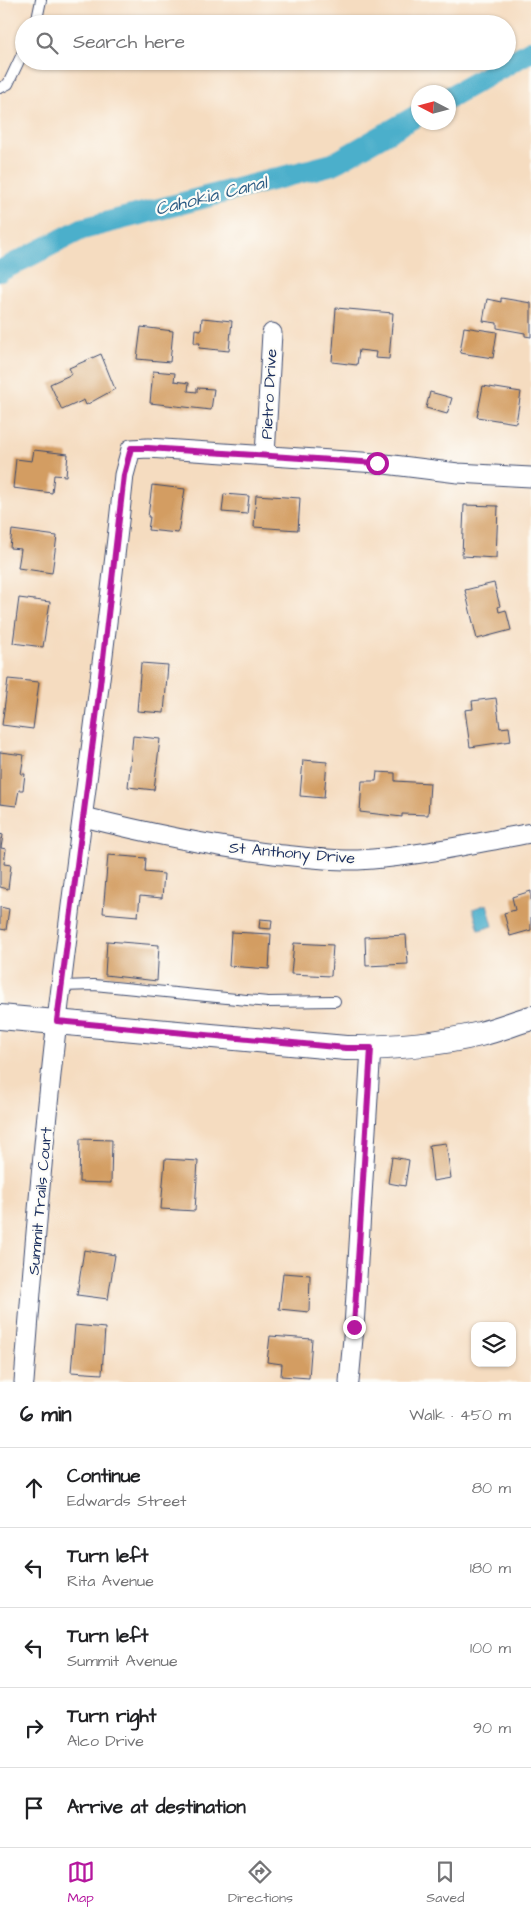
<!DOCTYPE html>
<meta charset="utf-8">
<style>
body{margin:0;font-family:"Architects Daughter",sans-serif;background:#f6f6f6;color:#202124}
.controls{position:absolute;right:15px;bottom:15px;display:grid;overflow:hidden;border-radius:10px;box-shadow:0 1px 4px #0004}
.controls button{width:45px;height:45px;display:grid;place-items:center;padding:0;border:0;border-bottom:1px solid #e0e0e0;background:#fff;color:#202124;font:25px sans-serif}
.compass{position:absolute;left:411px;top:85px;width:45px;height:45px;border-radius:50%;background:#fff;box-shadow:0 1px 4px #0004;rotate:276deg}
.stop{position:absolute;width:15px;height:15px;margin:-11px;border:4px solid #b5179e;border-radius:50%;background:#fff}
.stop.end{background:#b5179e;border-color:#fff;box-shadow:0 1px 5px #0008}
.list{margin:0;padding:0;list-style:none}
h2{display:flex;justify-content:space-between;align-items:center;height:65px;margin:0;padding:0 20px;font-size:21px}
h2 small{font-size:16px;font-weight:400;color:#757577}
.list li{display:grid;grid-template-columns:32px 1fr auto;gap:15px;align-items:center;box-sizing:border-box;height:80px;padding:0 20px;border-top:1px solid #e0e0e0}
.list b{display:block;font-size:19px;white-space:nowrap}
.list p{margin:0;font-size:16px;white-space:nowrap;color:#757577}
.list em{font-size:16px;font-style:normal;color:#757577}
.icon{flex:none;width:28px;height:28px;fill:none;stroke:currentColor;stroke-width:2;stroke-linecap:round;stroke-linejoin:round}
.map{position:relative;flex:none;width:531px;height:1382px;overflow:hidden}
.search{position:absolute;background:#fff;box-shadow:0 1px 4px #0004;left:15px;right:15px;top:15px;height:55px;display:flex;align-items:center;gap:12px;box-sizing:border-box;padding:0 18px;border-radius:28px;color:#757577;font-size:19px}
.sheet{height:465px;background:#fff}
nav{display:flex;justify-content:space-around;align-items:center;box-sizing:border-box;height:70px;border-top:1px solid #e0e0e0;background:#fff;font-size:14px;color:#757577}
nav a{display:grid;justify-items:center;gap:2px}
nav .on{color:#b5179e}
.map>svg:first-child{display:block}
.water{fill:#4cafcb;stroke:#346f94}
.lines{fill:none;stroke-linecap:round;stroke-linejoin:round}
.canal{stroke:#4cafcb;stroke-width:22}
.building{fill:#d39d62}
.service-casing{stroke:#3c496d;stroke-width:12}
.minor-casing{stroke:#3c496d;stroke-width:21}
.tertiary-casing{stroke:#3c496d;stroke-width:26}
.service{stroke:#fff;stroke-width:10}
.minor{stroke:#fff;stroke-width:19}
.tertiary{stroke:#fff;stroke-width:24}
.route{stroke:#b5179e;stroke-width:6}
.labels{text-anchor:middle;dominant-baseline:central;stroke-width:4.5;stroke-linejoin:round;paint-order:stroke}
.street-label{font-size:16px;fill:#1b2f5e;stroke:#fdfcf7}
.water-label{font-size:18px;font-style:italic;fill:#2c5c84;stroke:#fdfcf7}
</style>
<div class="map">
<svg width="531" height="1382" viewBox="0 0 531 1382">
<rect width="100%" height="100%" fill="#fdfcf7"/>
<filter id="ink" filterUnits="userSpaceOnUse"><feTurbulence type="fractalNoise" baseFrequency=".02" numOctaves="2"/><feDisplacementMap in="SourceGraphic" scale="10" xChannelSelector="R" yChannelSelector="G"/><feConvolveMatrix kernelMatrix="1 2 1 2 8 2 1 2 1" color-interpolation-filters="sRGB"/></filter>
<filter id="wash" filterUnits="userSpaceOnUse"><feTurbulence type="fractalNoise" baseFrequency=".0096" numOctaves="4" result="noise"/><feDisplacementMap in="SourceGraphic" scale="20" xChannelSelector="R" yChannelSelector="G"/><feGaussianBlur stdDeviation="1.12" result="paint"/><feColorMatrix in="noise" values="0 0 0 0 0 0 0 0 0 0 0 0 0 0 0 0 0 1.4 0 .05"/><feComposite in="paint" operator="in"/></filter>
<g filter="url(#wash)">
<rect width="100%" height="100%" fill="#f5dcc0"/>
<path class="water" d="M487,904L493,926L479,930L473,909Z"/>
<g class="lines">
<path class="canal" d="M448,98L531,51
M0,271L82,229L333,164L418,115"/>
</g>
<g id="blocks">
<path class="building" d="M501,298L531,303V337L525,336V333L497,328V323L483,321L487,299L501,302Z
M336,308L393,313L389,359L375,358L376,352L359,350L357,365L332,362Z
M202,318L232,321L229,351L199,348L200,343H194L195,329L201,330Z
M141,327L173,331L170,362L137,359Z
M464,327L497,332L493,358L460,353Z
M101,354L115,389L86,405L84,400L62,410L50,384L72,374L69,368Z
M153,371L175,373L174,381L189,383L188,391L197,392V388L214,389L211,410L150,403Z
M483,386L521,392L516,423L477,417Z
M430,392L452,398L447,414L426,408Z
M34,450L68,454L66,476L54,475L52,493L13,488L16,459L32,461Z
M152,485L185,489L178,533L148,530L150,517H148Z
M224,494L249,496L247,514L222,512Z
M256,495L300,498L298,530L254,527Z
M464,505L498,506L496,558L462,556Z
M12,530L57,536L52,573L18,568L21,549L10,548Z
M494,583L500,606L498,607L499,612L506,610L511,630L477,639L465,590Z
M19,598L50,602L43,647L13,643Z
M141,663L168,665L164,713L137,711Z
M8,679L39,682L33,729L2,725Z
M496,698L500,728L509,727L511,741L470,747L465,710L473,709L472,701Z
M133,736L160,739L154,790L128,787Z
M0,752L24,755L21,774H25L23,790H19L16,806L0,804Z
M303,760L327,762L324,798L300,796Z
M377,772L395,773V781L430,783L428,815L402,814V817L360,812L362,781H376Z
M0,834L3,835L1,848L6,849L4,864L11,865L8,889L0,887Z
M108,855L146,858L145,872L164,874L162,898L140,896L138,916L103,913Z
M531,891V930L510,936L504,913L515,910L512,897Z
M0,907L9,909L6,930L0,929Z
M260,919L272,920L271,929L259,928Z
M231,932L271,934L269,969L229,966Z
M406,935L408,964L366,966L365,937Z
M107,941L159,945L157,981L105,975Z
M294,943L333,945L331,976L291,974Z
M80,1139L112,1140L111,1183L79,1182Z
M446,1143L451,1178L433,1181L429,1145Z
M392,1157L409,1160L405,1186L388,1183Z
M165,1159L198,1161L195,1211L161,1209Z
M84,1250L115,1255L108,1299L77,1295Z
M283,1273L310,1275L309,1312L279,1309Z
M75,1325L105,1328L102,1374L71,1372Z
M270,1336L312,1339L309,1378L281,1376L282,1364L267,1362Z"/>
</g>
</g>
<g filter="url(#ink)">
<use href="#blocks" fill-opacity="0" stroke="#3c496d" stroke-width="1"/>
<g class="lines">
<g class="service-casing">
<path id="service" d="M36,24L41,0
M0,88L8,84L24,50
M62,986L94,985L268,1002L335,1001"/>
</g>
<g class="minor-casing">
<path id="minor" d="M265,455L272,333
M84,817C147,833 210,846 274,854C302,857 330,861 358,860C416,857 474,843 531,833
M24,1382C33,1262 43,1141 57,1021C78,839 105,657 124,475L131,449L148,448L377,463L458,473L531,477
M349,1382L354,1327L371,1048"/>
</g>
<g class="tertiary-casing">
<path id="tertiary" d="M0,1017L346,1048C391,1048 436,1045 480,1034C497,1030 514,1023 531,1018"/>
</g>
<use href="#service" class="service"/>
<use href="#minor" class="minor"/>
<use href="#tertiary" class="tertiary"/>
</g>
</g>
<g class="lines" filter="url(#ink)">
<path class="route" d="M354,1327L371,1048H346L57,1021L98,702L124,475L131,448H148L377,463"/>
</g>
<g class="labels">
<g class="street-label">
<text transform="translate(269 394) rotate(-87)">Pietro Drive</text>
<text transform="translate(292 853) rotate(5)">St Anthony Drive</text>
<text transform="translate(40 1201) rotate(-85)">Summit Trails Court</text>
</g>
<g class="water-label">
<text transform="translate(211 196) rotate(-14)">Cahokia Canal</text>
</g>
</g>
</svg>
<div class="controls">
<button><svg class="icon" aria-label="layers" viewBox="0 0 24 24"><path d="M12 4l9 5-9 5-9-5zM3 14l9 5 9-5"/></svg></button>
</div>
<svg class="compass" viewBox="-18 -18 36 36"><path d="M0-13l5 13h-10z" fill="#e53935"/><path d="M0 13l5-13h-10z" fill="#757577"/></svg>
<div class="stop" style="left:377px;top:463px"></div>
<div class="stop end" style="left:354px;top:1327px"></div>
<div class="search"><svg class="icon" aria-label="search" viewBox="0 0 24 24"><circle cx="10" cy="10" r="6"/><path d="M15 15l6 6"/></svg>Search here</div>
</div>
<section class="sheet">
<h2>6 min<small>Walk · 450 m</small></h2>
<ul class="list">
<li><svg class="icon" aria-label="ahead" viewBox="0 0 24 24"><path d="M12 20V5M6 11l6-6 6 6"/></svg><div><b>Continue</b><p>Edwards Street</p></div><em>80 m</em></li>
<li><svg class="icon" aria-label="left" viewBox="0 0 24 24"><path d="M17 20v-9H6M10 6l-5 5 5 5"/></svg><div><b>Turn left</b><p>Rita Avenue</p></div><em>180 m</em></li>
<li><svg class="icon" aria-label="left" viewBox="0 0 24 24"><path d="M17 20v-9H6M10 6l-5 5 5 5"/></svg><div><b>Turn left</b><p>Summit Avenue</p></div><em>100 m</em></li>
<li><svg class="icon" aria-label="right" viewBox="0 0 24 24"><path d="M7 20v-9h11M14 6l5 5-5 5"/></svg><div><b>Turn right</b><p>Alco Drive</p></div><em>90 m</em></li>
<li><svg class="icon" aria-label="arrive" viewBox="0 0 24 24"><path d="M6 21V4h12l-3 4 3 4H6"/></svg><div><b>Arrive at destination</b></div></li>
</ul>
</section>
<nav>
<a class="on"><svg class="icon" aria-label="map" viewBox="0 0 24 24"><path d="M3 6l6-2 6 2 6-2v14l-6 2-6-2-6 2zM9 4v14M15 6v14"/></svg>Map</a>
<a><svg class="icon" aria-label="directions" viewBox="0 0 24 24"><path d="M12 3l9 9-9 9-9-9zM9 14v-3h6M13 9l2 2-2 2"/></svg>Directions</a>
<a><svg class="icon" aria-label="saved" viewBox="0 0 24 24"><path d="M7 4h10v16l-5-4-5 4z"/></svg>Saved</a>
</nav>
